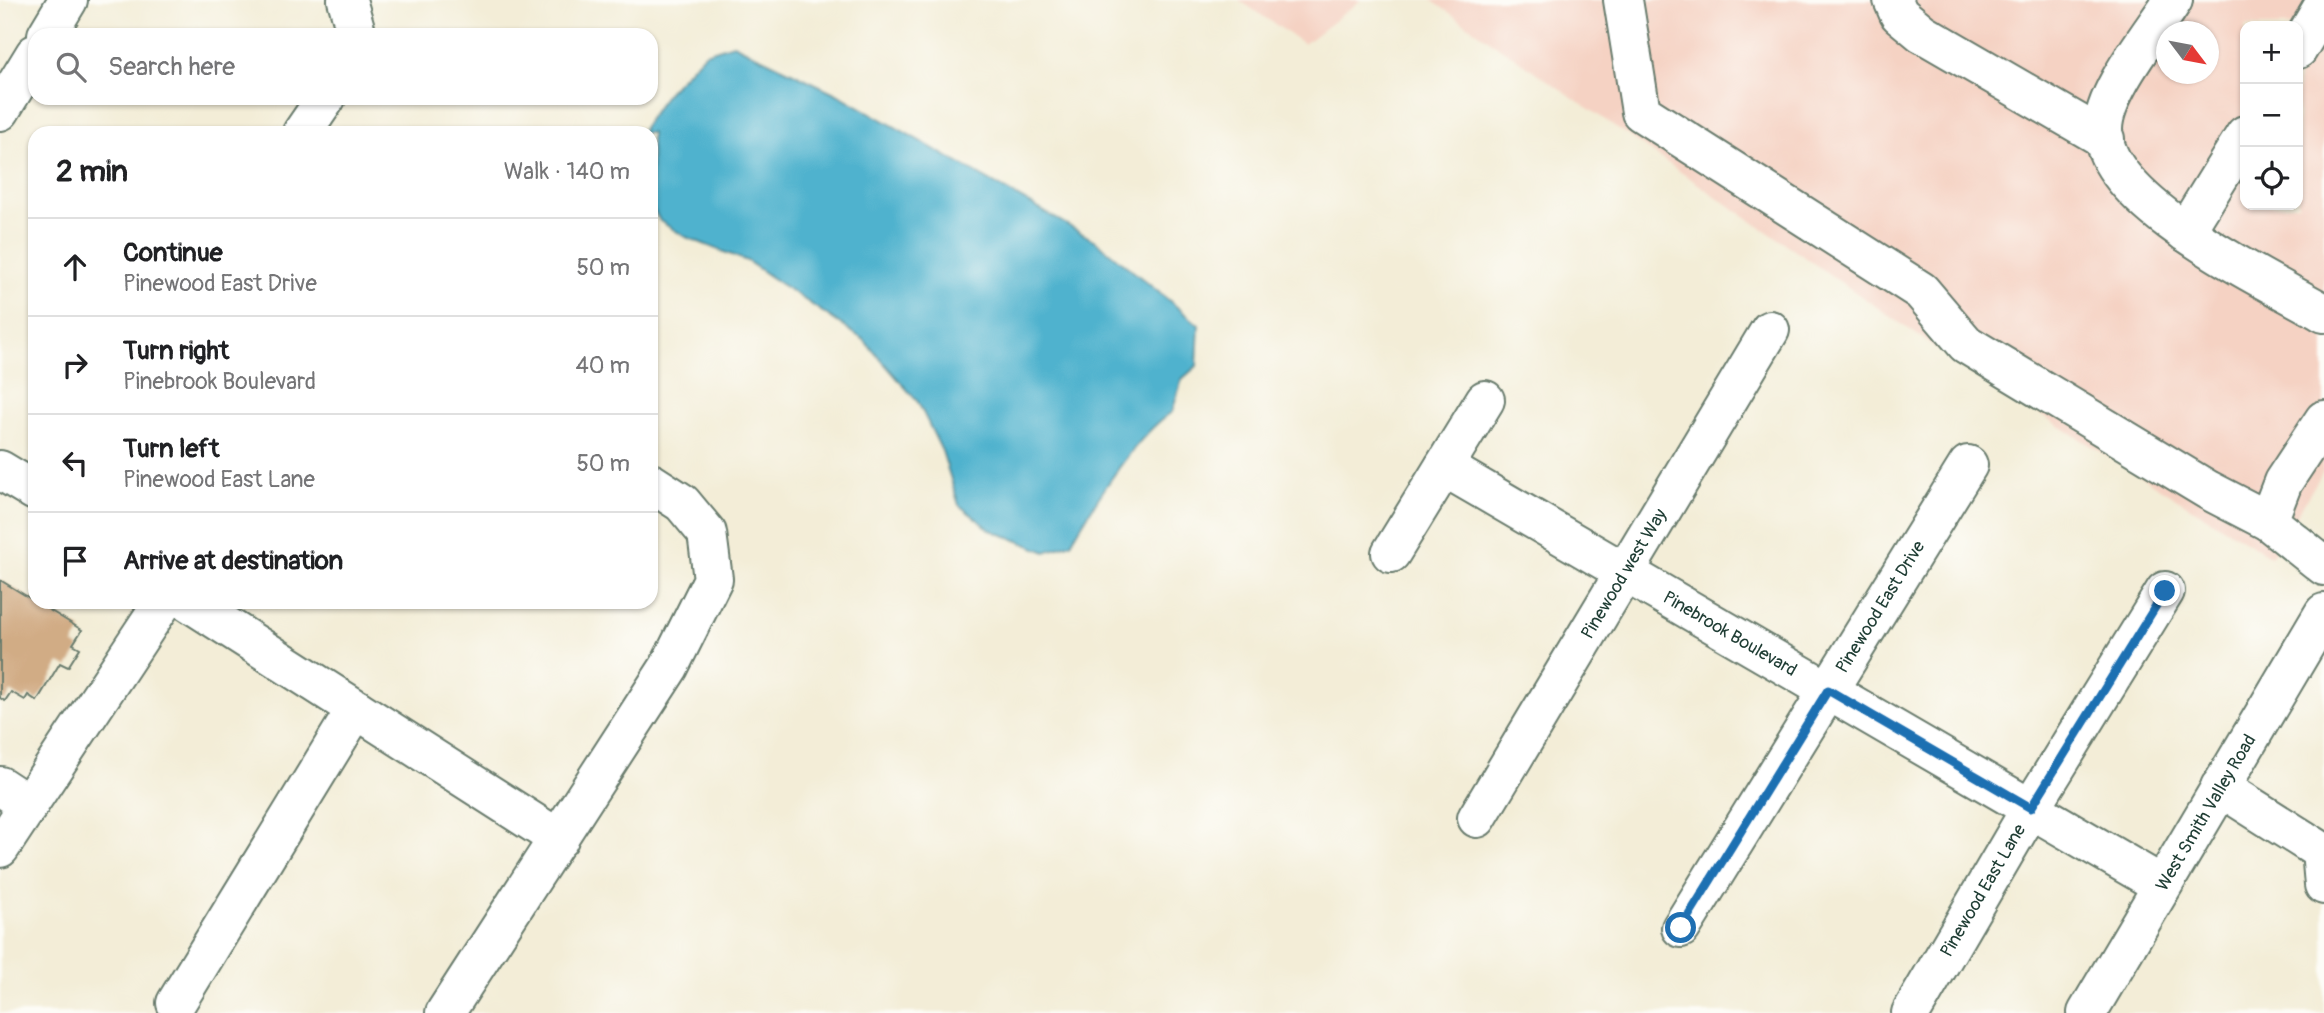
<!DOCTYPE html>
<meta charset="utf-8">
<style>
body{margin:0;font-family:Pangolin,sans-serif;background:#f6f6f6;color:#202124}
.controls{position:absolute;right:21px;top:21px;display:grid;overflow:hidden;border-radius:14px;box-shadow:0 2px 5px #0004}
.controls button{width:63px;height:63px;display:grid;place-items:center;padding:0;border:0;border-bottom:2px solid #e0e0e0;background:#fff;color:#202124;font:35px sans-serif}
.compass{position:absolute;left:2156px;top:21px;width:63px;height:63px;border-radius:50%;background:#fff;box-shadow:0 2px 5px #0004;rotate:122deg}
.stop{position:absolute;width:21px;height:21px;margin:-16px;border:5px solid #1f6fb2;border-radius:50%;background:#fff}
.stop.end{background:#1f6fb2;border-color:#fff;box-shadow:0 2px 7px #0008}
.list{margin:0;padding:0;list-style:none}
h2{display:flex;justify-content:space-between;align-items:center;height:91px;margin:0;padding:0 28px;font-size:30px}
h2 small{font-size:23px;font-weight:400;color:#757577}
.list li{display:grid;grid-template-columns:46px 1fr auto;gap:21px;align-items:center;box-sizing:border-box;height:98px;padding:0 28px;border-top:2px solid #e0e0e0}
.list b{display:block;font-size:26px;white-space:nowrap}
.list p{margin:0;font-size:23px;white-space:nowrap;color:#757577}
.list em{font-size:23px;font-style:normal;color:#757577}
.icon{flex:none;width:38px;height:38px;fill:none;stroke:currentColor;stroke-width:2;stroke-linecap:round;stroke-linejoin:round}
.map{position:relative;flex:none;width:2324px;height:1013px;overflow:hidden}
.search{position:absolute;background:#fff;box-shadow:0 2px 5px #0004;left:28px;top:28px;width:630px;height:77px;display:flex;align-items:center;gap:18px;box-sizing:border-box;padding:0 24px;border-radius:21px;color:#757577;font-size:26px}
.panel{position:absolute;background:#fff;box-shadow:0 2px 5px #0004;left:28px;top:126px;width:630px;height:483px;border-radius:21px}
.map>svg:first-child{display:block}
.built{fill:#f5d2c3;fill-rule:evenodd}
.water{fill:#4fb2ce;stroke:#377881;stroke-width:2}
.building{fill:#d1ac85}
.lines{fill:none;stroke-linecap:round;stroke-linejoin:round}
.minor-casing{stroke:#697b6d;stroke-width:42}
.major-casing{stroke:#697b6d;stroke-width:42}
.minor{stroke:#fff;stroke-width:38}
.major{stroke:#fff;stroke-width:38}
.route{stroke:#1f6fb2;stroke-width:9}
.labels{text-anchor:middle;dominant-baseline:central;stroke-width:6;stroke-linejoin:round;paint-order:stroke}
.street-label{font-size:18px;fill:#1f3d34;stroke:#fdfcf7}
</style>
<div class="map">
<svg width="2324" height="1013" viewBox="0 0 2324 1013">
<rect width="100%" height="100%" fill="#fdfcf7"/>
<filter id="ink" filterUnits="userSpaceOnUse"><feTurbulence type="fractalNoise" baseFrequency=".0143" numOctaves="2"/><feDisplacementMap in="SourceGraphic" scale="14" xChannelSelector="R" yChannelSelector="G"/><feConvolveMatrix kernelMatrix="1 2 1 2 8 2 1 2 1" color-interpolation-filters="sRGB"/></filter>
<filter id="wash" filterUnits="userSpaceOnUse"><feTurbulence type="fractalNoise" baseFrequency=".00686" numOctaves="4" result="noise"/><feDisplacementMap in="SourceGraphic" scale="28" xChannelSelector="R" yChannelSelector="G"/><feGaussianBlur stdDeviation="1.57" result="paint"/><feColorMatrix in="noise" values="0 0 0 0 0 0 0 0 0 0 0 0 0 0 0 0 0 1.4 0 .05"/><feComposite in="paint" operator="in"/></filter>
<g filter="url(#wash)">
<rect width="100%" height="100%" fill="#f3edd7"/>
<path class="built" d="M1239,0H1361L1304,44Z
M1431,0H2324V470L2271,557L1961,365ZM2245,26H2298V205H2245ZM2166,32H2208V74H2166Z"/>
<path class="water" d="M733,44L839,95L1097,242L1199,325L1197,366L1182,379L1172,412C1136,435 1093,505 1071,543L1046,552L991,530L959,505L942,451L918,402L864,340L747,261L686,237L660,221L651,205V133H642L643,128L665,95L705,53Z"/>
<g id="blocks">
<path class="building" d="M0,580L82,630L73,644L80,648L68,667L60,663L37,701L28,695L25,700L11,692L5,701L0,698Z"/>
</g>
</g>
<g filter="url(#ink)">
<use href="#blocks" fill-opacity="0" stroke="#697b6d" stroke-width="2"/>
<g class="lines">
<g class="minor-casing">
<g id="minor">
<path d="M347,0L355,28L354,35"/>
<path d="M1623,0L1641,112L1921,291L1966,344L2208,490L2268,521"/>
<path d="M1893,0L1899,14L1922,33L2105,139"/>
<path d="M2173,0C2153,32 2102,93 2103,131C2106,205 2266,279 2324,313"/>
<path d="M47,35L68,0"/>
<path d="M2298,49L2324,5"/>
<path d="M0,111L35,54"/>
<path d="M302,133L326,98"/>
<path d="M2185,232L2245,135"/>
<path d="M2324,420L2283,482L2268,521L2324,566"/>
<path id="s1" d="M1444,467L2162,885"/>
<path d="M0,470L35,491"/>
<path d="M1391,553L1485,400"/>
<path d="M189,602L559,839"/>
<path d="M0,786L29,805"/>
<path d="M2220,787L2321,851"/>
<path id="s2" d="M1477,818L1770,330"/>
<path d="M0,848L163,602"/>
<path d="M2321,851L2324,885"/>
<path id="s3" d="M1681,928L1968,465"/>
<path d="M176,1003L356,709"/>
<path d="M445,1013L669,667L713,579L707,533L682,503L651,483"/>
<path id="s4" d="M1911,1013L2031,808L2165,591"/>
</g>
</g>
<g class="major-casing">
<g id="major">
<path id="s5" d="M2087,1013L2324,613"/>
</g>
</g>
<use href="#minor" class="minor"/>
<use href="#major" class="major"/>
</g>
</g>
<g class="lines" filter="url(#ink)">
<path class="route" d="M1681,928L1828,690L2031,808L2165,591"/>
</g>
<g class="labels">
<g class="street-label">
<text stroke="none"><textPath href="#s2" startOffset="285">Pinewood west Way</textPath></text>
<text stroke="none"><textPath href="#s3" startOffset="378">Pinewood East Drive</textPath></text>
<text stroke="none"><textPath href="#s1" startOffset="331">Pinebrook Boulevard</textPath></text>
<text stroke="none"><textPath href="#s5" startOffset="233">West Smith Valley Road</textPath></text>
<text stroke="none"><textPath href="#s4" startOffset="142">Pinewood East Lane</textPath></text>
</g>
</g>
</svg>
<div class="controls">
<button>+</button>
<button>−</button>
<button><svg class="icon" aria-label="locate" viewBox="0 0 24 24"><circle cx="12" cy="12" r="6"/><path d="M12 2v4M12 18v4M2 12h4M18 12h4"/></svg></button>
</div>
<svg class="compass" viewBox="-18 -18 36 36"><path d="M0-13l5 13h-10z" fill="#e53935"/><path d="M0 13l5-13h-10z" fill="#757577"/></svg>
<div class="stop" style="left:1681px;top:928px"></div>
<div class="stop end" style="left:2165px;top:591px"></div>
<div class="search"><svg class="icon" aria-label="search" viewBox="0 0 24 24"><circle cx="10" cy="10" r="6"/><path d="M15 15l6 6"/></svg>Search here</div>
<section class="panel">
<h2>2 min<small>Walk · 140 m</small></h2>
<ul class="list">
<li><svg class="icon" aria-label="ahead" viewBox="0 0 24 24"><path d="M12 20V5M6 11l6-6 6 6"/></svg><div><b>Continue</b><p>Pinewood East Drive</p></div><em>50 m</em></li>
<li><svg class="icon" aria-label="right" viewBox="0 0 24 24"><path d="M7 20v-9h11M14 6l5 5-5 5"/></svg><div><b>Turn right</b><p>Pinebrook Boulevard</p></div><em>40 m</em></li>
<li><svg class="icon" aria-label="left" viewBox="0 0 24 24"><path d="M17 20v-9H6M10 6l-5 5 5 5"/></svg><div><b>Turn left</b><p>Pinewood East Lane</p></div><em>50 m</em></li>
<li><svg class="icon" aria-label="arrive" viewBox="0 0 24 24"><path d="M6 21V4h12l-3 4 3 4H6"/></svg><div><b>Arrive at destination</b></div></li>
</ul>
</section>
</div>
